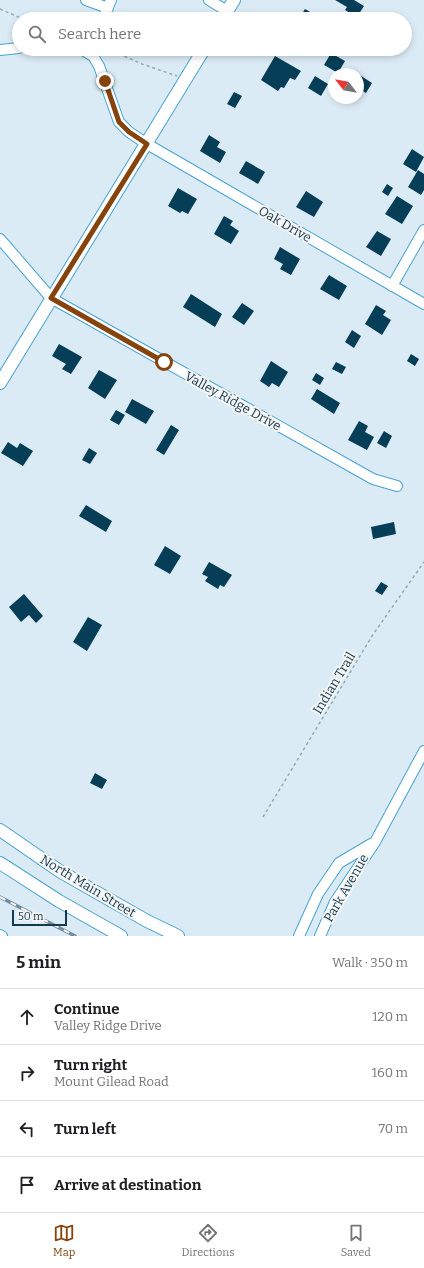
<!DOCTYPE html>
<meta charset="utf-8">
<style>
body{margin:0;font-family:Bitter,serif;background:#f6f6f6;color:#202124}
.compass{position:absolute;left:328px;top:68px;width:36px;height:36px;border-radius:50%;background:#fff;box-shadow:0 2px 6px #0003;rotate:301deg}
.scale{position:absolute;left:12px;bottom:10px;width:55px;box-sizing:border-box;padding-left:4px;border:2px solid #143a4e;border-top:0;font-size:11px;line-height:14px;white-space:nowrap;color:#143a4e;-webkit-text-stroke:3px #f5f5f5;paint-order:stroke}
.stop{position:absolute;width:12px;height:12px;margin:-9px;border:3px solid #85440d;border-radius:50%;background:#fff}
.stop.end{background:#85440d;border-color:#fff;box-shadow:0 1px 4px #0008}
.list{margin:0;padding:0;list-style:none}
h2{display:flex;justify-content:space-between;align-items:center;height:52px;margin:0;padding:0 16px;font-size:17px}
h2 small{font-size:13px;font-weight:400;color:#757577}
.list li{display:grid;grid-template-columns:26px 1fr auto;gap:12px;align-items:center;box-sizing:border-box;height:56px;padding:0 16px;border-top:1px solid #e0e0e0}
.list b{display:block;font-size:15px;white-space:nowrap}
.list p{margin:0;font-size:13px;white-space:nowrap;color:#757577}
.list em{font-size:13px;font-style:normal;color:#757577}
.icon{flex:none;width:22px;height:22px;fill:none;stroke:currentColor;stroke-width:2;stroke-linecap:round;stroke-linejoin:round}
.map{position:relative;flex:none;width:424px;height:936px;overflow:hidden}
.search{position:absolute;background:#fff;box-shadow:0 2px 6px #0003;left:12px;right:12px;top:12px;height:44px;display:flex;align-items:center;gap:10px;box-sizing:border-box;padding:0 14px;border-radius:22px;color:#757577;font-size:15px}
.sheet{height:276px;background:#fff}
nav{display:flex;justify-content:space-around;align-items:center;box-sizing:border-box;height:56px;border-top:1px solid #e0e0e0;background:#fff;font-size:11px;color:#757577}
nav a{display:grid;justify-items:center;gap:2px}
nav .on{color:#85440d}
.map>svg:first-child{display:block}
.building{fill:#063e57}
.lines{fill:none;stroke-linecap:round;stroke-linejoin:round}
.minor-casing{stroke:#48a3d2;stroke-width:12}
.major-casing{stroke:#48a3d2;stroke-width:14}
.path{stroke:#92aab8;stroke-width:1.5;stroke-dasharray:3 3;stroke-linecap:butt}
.minor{stroke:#fff;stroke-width:10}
.major{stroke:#fff;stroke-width:12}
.rail-casing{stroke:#728d9d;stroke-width:3.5}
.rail{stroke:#f5f5f5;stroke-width:2;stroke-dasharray:6;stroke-linecap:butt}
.route{stroke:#85440d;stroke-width:5}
.labels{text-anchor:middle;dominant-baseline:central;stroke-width:4;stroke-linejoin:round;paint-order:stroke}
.street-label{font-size:13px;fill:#143a4e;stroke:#f5f5f5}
</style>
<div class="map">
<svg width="424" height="936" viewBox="0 0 424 936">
<rect width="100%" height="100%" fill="#dbebf5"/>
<path class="building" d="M335,0H354L364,6L357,17L345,10L347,7Z
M305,9L322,19H299Z
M331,53L345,61L338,73L324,65Z
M275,56L301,71L295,80L290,78L284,88L281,87L278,91L261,80Z
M358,74L372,83L366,93L358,88Z
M315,76L328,84L321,96L308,88Z
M234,92L242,96L235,108L227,104Z
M209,135L220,142L217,147L226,152L220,163L200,151Z
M412,149L424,157L416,172L403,164Z
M246,161L265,172L258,184L239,173Z
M418,170L424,174V190L421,195L408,187Z
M387,184L393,188L388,196L382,192Z
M178,188L197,199L188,214L182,211L180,213L168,206Z
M306,191L323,202L314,217L296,207Z
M397,196L413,206L402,224L385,214Z
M224,216L233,221L230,225L239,231L231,244L214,234Z
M377,231L391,239L381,256L366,247Z
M280,247L300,259L291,275L280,269L283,264L274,259Z
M329,275L347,286L339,300L320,289Z
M191,294L222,314L215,327L183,307Z
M242,303L254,311L244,325L232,317Z
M376,305L386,311L383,315L391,320L382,335L365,324Z
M352,330L361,336L354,348L345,342Z
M59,344L82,357L71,374L62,369L66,364L52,356Z
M411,354L419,359L415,366L407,361Z
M271,361L288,372L279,387L272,383L269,387L260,381Z
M336,362L346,367L342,374L332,369Z
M99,370L117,380L105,399L88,388Z
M316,373L324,378L320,385L312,380Z
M317,389L340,403L334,414L311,399Z
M132,399L154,411L146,424L125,412Z
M116,410L125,415L119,425L110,420Z
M359,421L368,426L365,432L374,437L367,450L348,440Z
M171,425L179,430L164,455L156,450Z
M384,431L392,436L386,448L377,443Z
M8,442L17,448L20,443L33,451L23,466L1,453Z
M89,448L97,453L90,464L82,460Z
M86,505L112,521L106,532L79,516Z
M394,522L396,534L373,539L371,527Z
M165,546L181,556L170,574L154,565Z
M209,562L232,575L224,587L220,585L218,589L205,581L208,577L202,574Z
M381,582L388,586L382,595L375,591Z
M24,594L43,616L36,623L29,615L21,622L9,607Z
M88,617L102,625L87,651L73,642Z
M95,773L107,780L102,789L90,783Z"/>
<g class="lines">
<g class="minor-casing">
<path id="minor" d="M86,0L108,8
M209,0L227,11
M103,19L111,0
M78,49H81L93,56L99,66L119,122L129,132L147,144L424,304
M0,50L19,48
M0,239L51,298L357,470L373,479L397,486
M392,286L424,230
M0,935L2,936
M299,936L318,894L339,863L371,844
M320,936L335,902L375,842L424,751"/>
</g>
<g class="major-casing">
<path id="major" d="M222,19L234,0
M0,383L204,49
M0,830L61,872L147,921L178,936
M0,863L59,901L121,936"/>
</g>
<path class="path" d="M0,9L23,19
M108,49L142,64L177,76
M263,817L372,636L424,562"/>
<use href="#minor" class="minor"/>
<use href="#major" class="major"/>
<g class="rail-casing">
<path id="rail" d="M0,897L75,936"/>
</g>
<use href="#rail" class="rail"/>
</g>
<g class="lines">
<path class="route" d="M105,81L119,122L129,132L147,144L51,298L164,362"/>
</g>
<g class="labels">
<g class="street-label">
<text transform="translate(285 224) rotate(30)">Oak Drive</text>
<text transform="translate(233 401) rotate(29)">Valley Ridge Drive</text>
<text transform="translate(334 683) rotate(-59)">Indian Trail</text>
<text transform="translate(88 886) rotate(31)">North Main Street</text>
<text transform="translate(346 888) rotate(-60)">Park Avenue</text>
</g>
</g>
</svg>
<svg class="compass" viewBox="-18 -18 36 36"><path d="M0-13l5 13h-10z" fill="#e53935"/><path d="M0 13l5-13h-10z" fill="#757577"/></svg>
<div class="scale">50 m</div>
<div class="stop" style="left:164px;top:362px"></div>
<div class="stop end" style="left:105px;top:81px"></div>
<div class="search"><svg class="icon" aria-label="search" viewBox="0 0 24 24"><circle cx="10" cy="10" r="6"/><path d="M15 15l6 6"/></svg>Search here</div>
</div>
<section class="sheet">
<h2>5 min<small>Walk · 350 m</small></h2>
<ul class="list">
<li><svg class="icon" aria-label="ahead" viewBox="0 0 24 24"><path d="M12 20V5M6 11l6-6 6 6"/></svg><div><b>Continue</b><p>Valley Ridge Drive</p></div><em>120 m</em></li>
<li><svg class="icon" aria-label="right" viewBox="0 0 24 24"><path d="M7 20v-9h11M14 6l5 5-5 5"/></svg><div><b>Turn right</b><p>Mount Gilead Road</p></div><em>160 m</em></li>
<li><svg class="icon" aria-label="left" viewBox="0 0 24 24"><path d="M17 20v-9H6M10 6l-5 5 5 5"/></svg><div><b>Turn left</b></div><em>70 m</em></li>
<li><svg class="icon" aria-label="arrive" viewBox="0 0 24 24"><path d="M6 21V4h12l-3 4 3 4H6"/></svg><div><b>Arrive at destination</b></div></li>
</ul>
</section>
<nav>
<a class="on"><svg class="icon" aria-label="map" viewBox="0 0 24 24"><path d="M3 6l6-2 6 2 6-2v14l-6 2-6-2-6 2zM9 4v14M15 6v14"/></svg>Map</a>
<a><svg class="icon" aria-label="directions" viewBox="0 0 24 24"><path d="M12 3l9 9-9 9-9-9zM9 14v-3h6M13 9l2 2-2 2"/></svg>Directions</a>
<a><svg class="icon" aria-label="saved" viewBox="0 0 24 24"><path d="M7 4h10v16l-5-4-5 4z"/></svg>Saved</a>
</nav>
